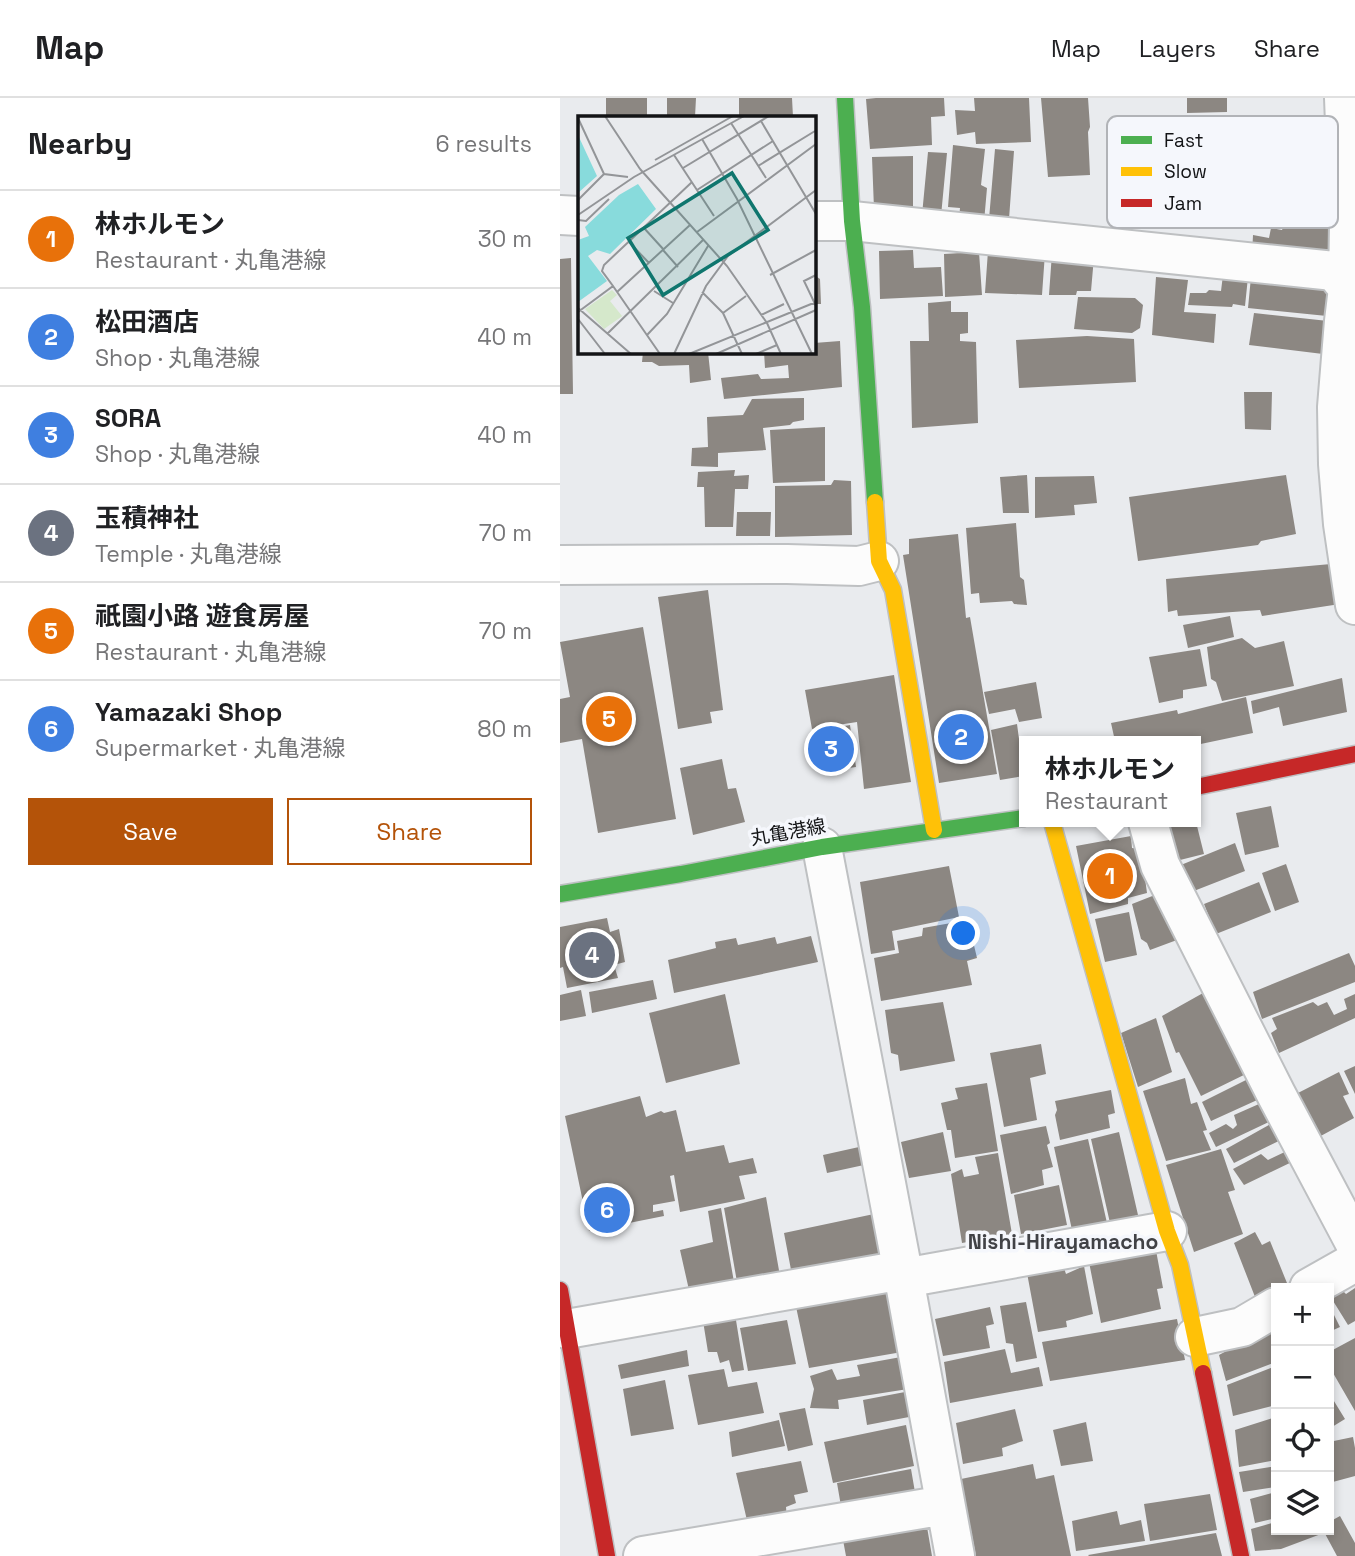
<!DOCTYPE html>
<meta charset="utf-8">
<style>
body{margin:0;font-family:"Space Grotesk","Noto Sans JP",sans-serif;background:#f6f6f6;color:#202124}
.controls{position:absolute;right:21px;bottom:21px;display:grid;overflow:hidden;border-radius:0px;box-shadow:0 4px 10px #0003}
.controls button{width:63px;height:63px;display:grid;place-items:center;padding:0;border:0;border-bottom:2px solid #e0e0e0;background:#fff;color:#202124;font:35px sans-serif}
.you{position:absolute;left:404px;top:836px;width:24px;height:24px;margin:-18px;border:5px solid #fff;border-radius:50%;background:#1a73e8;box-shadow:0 0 0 10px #1a73e833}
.badge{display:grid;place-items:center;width:46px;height:46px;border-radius:50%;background:#b45309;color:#fff;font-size:23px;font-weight:700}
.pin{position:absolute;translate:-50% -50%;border:4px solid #fff;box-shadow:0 2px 7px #0006}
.popup{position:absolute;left:459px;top:638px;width:182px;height:91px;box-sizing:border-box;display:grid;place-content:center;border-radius:0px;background:#fff;filter:drop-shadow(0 2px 5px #0005);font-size:23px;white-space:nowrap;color:#757577}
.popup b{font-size:26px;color:#202124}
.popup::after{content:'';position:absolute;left:50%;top:100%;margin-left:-14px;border:14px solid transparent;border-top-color:#fff}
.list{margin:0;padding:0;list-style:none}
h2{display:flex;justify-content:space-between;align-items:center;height:91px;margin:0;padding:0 28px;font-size:30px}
h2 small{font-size:23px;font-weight:400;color:#757577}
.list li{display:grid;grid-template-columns:46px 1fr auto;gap:21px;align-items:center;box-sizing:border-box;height:98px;padding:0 28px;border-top:2px solid #e0e0e0}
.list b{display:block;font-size:26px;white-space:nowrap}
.list p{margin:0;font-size:23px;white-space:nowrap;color:#757577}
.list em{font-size:23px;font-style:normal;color:#757577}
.actions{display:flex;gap:14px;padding:21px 28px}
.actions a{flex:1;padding:16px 0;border:2px solid #b45309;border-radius:0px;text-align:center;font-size:24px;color:#b45309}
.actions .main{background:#b45309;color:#fff}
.icon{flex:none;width:38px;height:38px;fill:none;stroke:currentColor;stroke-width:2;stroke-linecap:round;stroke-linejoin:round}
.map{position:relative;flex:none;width:795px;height:1458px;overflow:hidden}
header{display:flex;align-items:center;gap:42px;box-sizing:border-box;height:98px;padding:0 35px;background:#fff;border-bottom:2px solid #e0e0e0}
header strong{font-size:33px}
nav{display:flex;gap:38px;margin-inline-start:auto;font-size:24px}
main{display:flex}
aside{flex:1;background:#fff}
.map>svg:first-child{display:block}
.building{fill:#8c8782}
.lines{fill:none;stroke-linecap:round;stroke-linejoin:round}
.street-casing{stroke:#bec0c2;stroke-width:42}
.fast-casing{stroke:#bec0c2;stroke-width:19}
.slow-casing{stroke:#bec0c2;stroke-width:19}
.jam-casing{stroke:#bec0c2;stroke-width:19}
.street{stroke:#fcfcfc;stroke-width:38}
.fast{stroke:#4caf50;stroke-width:16}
.slow{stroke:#ffc107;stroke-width:16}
.jam{stroke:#c62828;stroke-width:16}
.labels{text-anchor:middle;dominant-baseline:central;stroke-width:7;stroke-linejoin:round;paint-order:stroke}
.street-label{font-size:19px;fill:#131416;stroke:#f5f7fc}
.neighbourhood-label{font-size:21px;font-weight:bold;fill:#414246;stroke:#f5f7fc}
.inset-road{fill:none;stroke:#939598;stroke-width:2}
.view{fill:#0f766e;fill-opacity:0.15;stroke:#0f766e;stroke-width:3.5}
.inset-edge{fill:none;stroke:#131416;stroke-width:3.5}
.key{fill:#f5f7fc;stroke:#b1b3b7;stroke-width:2}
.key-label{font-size:19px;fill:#131416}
</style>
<header>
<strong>Map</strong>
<nav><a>Map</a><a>Layers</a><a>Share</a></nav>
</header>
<main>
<aside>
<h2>Nearby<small>6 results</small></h2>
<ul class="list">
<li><span class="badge" style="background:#e8710a">1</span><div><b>林ホルモン</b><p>Restaurant · 丸亀港線</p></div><em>30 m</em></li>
<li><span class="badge" style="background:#3f7fe0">2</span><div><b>松田酒店</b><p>Shop · 丸亀港線</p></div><em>40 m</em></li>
<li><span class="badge" style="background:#3f7fe0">3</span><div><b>SORA</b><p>Shop · 丸亀港線</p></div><em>40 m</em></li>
<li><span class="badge" style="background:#6b7280">4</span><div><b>玉積神社</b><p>Temple · 丸亀港線</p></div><em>70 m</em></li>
<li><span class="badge" style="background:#e8710a">5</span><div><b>祇園小路 遊食房屋</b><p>Restaurant · 丸亀港線</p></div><em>70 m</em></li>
<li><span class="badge" style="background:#3f7fe0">6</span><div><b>Yamazaki Shop</b><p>Supermarket · 丸亀港線</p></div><em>80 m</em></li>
</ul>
<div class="actions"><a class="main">Save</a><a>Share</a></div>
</aside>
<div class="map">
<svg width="795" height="1458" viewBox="0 0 795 1458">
<rect width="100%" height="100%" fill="#e9ebee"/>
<path class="building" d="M46,0H87V19H46Z
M107,0H136L135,19H107Z
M179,0H232L233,19H179Z
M316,0H384L385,18L371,19L372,47L310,51L306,1Z
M414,0H469L471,44L416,46L415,34L397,37L395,12L415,13Z
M481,0H528L530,29L528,34L530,77L488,79Z
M627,0H667V14L627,15Z
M634,29L679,32L677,70L657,68L658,75L637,73L638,58L631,55Z
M393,47L425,51L421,87L427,90L424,124L399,120L400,110L388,109Z
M435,51L454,53L449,121H429Z
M368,54L387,55L381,118L362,117Z
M353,58V118L314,111L312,59Z
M772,77V103L703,102V78Z
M725,125L775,131L773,166L692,157L693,137L709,140L711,130L722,132Z
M353,152L354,170L381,169L383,198L320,201L319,153Z
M428,153L485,155L482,197L425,195Z
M419,154L422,197L385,199L384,156Z
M492,155L534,159L531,193H517L516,197H489Z
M11,160L13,296H0V161Z
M254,177L260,181L261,206H254Z
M663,177L688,179L685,208L673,206L672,209L628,207L630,195H646L649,192L661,193Z
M596,179L628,182L624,214L656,216L654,245L592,237Z
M691,179L772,183L767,218L688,210Z
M518,199L575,200L583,207L580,230L572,235L514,231Z
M391,203V214H408V235L400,236V243L416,244L418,325L352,330L350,243H369L368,205Z
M694,215L768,223L763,256L689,247Z
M527,238L574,241L576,284L459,290L456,242Z
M280,243L282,289L164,301L161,280L198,276L201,281L229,280L228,267L205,270L204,254H254V245Z
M83,254H148L151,282L130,285L129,267L99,268L92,264H82Z
M684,294H712L711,332L685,331Z
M244,300V322L233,324L230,327L203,330L206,352L158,355V369L131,368L132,350L148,349L147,319L183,317L192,301Z
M265,329V383L213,385L210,332Z
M175,372L174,378L189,377L188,391H175L173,429H145L144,389H137L138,374Z
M467,377L469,415H443L440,379Z
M726,377L736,436L701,443L698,447L578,463L569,399Z
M534,378L537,405L514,407L515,417L475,420V379Z
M274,382L291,383L292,437L215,439V388L271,387Z
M177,414H211L210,438H176Z
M456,425L460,479L464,482L467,507L454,506L452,503L420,505L419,495L411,496L406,430Z
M398,436L406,520L410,519L437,676L379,685L343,457L349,456V441Z
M771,466L780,506L702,518L700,512L618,518L617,512L608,514L606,481Z
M148,492L163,612L150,614L152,625L118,631L98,499Z
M670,518L674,539L628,550L623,527Z
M83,529L116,721L38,735L22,641L0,645V601L10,599L0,544Z
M682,540L695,550L724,543L734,588L662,603L656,584L651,581L647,549Z
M640,551L647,588L623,592V600L599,605L589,559Z
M334,577L351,684L304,691L297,624L252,631L245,592Z
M782,580L787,614L723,628L719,609L693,616L691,603Z
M476,584L482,620L459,624L455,611L429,616L424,594Z
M686,599L693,635L636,647V643H555L551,625L617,612L618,616Z
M457,626L464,678L440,682L431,632Z
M290,627L296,669L259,674L253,634Z
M162,661L168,691L176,690L185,724L133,737L120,670Z
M711,708L719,749L685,757L676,715Z
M623,724H636L644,756L604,766L596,730Z
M571,738L572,750L581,751L587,795L568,800V806L530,816L516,748Z
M675,745L685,773L621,798L611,771Z
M726,766L739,804L715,813L702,775Z
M389,768L399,819L332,833L335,852L311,856L300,784Z
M699,784L711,814L656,836L644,806Z
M600,795L625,839L590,852L587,845L581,841L572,806Z
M569,814L577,857L545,864L535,821Z
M47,820L50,834L59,831L65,864L54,867L58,880L7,890L3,869L0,870V829Z
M408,822L417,860L407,863L412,887L321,903L314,860L339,855L337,843L362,838L363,830Z
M251,838L258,864L114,895L108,862L156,850L155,844L176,840L178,847L215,839L217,846Z
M789,855L795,868V884L702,921L693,894Z
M93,882L97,901L32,915L29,894Z
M652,890L692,973L641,998L619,954L616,955L602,918Z
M21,892L26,918L0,923V897Z
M165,896L180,966L106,985L89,915Z
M795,896V920L719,955L711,935L717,931L712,920L753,904L758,908L767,904L774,917L787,911L784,901Z
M383,904L395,963L340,973L338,957L331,955L325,912Z
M596,920L612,974L578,989L561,935Z
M481,946L486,976L470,980L477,1022L444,1029L430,955Z
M795,968V996L784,973Z
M779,974L789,996L783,998L794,1020L757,1040L736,996Z
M694,978L706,998L651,1023L642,1004Z
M625,980L631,1006L637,1004L647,1032L643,1033L651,1052L606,1063L583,993Z
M427,985L438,1053L395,1060L391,1032H387L381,1005L398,1001L395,990Z
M551,992L555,1015L548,1017L550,1030L500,1042L495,1017L497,1012L495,1003Z
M80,998L86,1019L101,1013L104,1015L116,1012L126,1054L164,1047L169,1065L193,1060L197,1075L179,1078L185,1101L120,1114L114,1077L110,1078L115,1103L93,1107V1114L103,1112L104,1118L29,1133L5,1018Z
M708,1002L717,1020L656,1049L649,1035L666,1026L673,1031L677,1027L674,1017Z
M716,1023L725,1040L674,1065L666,1051Z
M486,1028L490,1045L487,1047L493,1069L482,1072L484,1087L451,1096L440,1037Z
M383,1034L391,1073L349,1080L341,1044Z
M559,1034L578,1117L550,1125L531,1041Z
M528,1041L547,1125L512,1132L494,1049Z
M299,1049L304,1067L267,1075L263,1057Z
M661,1051L675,1092L668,1094L683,1136L634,1154L606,1067Z
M731,1051L736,1062L684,1087L673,1071L701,1056L708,1062Z
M438,1055L452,1136L402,1145L391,1076L402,1071L404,1079L419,1076L415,1059Z
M499,1087L507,1127L461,1136L454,1097Z
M206,1099L220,1178L177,1184L164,1110Z
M161,1110L174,1184L129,1192L120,1152L153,1144L148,1113Z
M314,1116L322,1160L232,1177L224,1135Z
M695,1134L702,1147L710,1143L729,1190H716L697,1204L674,1145Z
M595,1147L603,1190L597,1191L601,1211L541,1225L528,1159Z
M503,1167L506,1176L524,1168L533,1216L506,1223L507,1229L478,1234L467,1175Z
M328,1185L342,1254L249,1270L235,1204Z
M795,1190V1223L788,1227L770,1198L781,1191L786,1196Z
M466,1204L477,1260L456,1264L453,1246L446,1245L440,1208Z
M769,1207L780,1229L769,1234Z
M430,1209L434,1226L426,1228L430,1250L383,1258L375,1221Z
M175,1216L184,1272L172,1274L169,1262L160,1265L157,1254H148L143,1223Z
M617,1221L625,1262L490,1283L482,1244Z
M227,1222L236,1266L188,1273L180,1230Z
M716,1226V1264L666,1283L659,1257Z
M795,1240V1313L769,1268V1254Z
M445,1251L451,1275L479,1269L483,1288L390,1305L384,1264Z
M127,1252L129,1268L61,1281L58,1267Z
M341,1259L348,1291L278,1302L279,1311L250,1310L254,1291L250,1278L272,1271L277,1282L300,1278L297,1267Z
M716,1268V1307L673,1318L667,1287Z
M164,1271L168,1289L197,1284L204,1315L138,1327L128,1277Z
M105,1282L114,1331L71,1338L63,1291Z
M345,1294L349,1319L307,1327L303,1302Z
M769,1295L785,1321L772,1329L769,1324Z
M245,1310L253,1347L228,1353L219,1315Z
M455,1311L463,1343L442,1350L443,1358L403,1366L396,1325Z
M716,1319V1362L679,1369L675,1332Z
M219,1322L225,1348L172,1359L169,1334Z
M526,1324L533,1363L501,1368L493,1332Z
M346,1327L354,1368L273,1385L264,1344Z
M793,1339L795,1350V1378L769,1385V1344Z
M241,1363L248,1394L234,1397L236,1405L226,1409L227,1422L189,1431L176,1375Z
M473,1366L476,1381L494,1377L511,1458H416L401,1381Z
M716,1368V1389L683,1394L679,1374Z
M351,1371L356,1400L282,1414L277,1385Z
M716,1394V1420L695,1425L690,1401Z
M650,1396L657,1432L590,1443L584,1406Z
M557,1413L560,1427L581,1422L585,1443L516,1453L512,1423Z
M780,1418L795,1445V1458H777L763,1432H769V1424Z
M716,1424V1432H759L761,1436L721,1451L695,1453L691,1431Z
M367,1429L372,1458H286L283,1442Z
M656,1435L662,1458H529L528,1457Z"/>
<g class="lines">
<g class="street-casing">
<path id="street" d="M784,0L789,125L788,190L784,223L777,309L778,366L783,426L795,507
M0,117L19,118
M254,123H292L774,173L788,190L795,191
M0,467L227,466L299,468L319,463
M588,724L600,767L716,996L795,1145
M262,749L344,1180L395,1458
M344,1180L607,1133
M749,1190L795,1164
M7,1231L343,1172
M635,1239L682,1229L716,1209
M83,1458L385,1407"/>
</g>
<g class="fast-casing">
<path id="fast" d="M285,0L292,123L302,209L315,404
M0,796L121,776L262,749L464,720"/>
</g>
<g class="slow-casing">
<path id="slow" d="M315,404L319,463L333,492L374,732
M492,724L607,1133L620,1167L643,1275"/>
</g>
<g class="jam-casing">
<path id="jam" d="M636,689L795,656
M0,1192L47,1458
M643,1275L681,1458"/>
</g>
<use href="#street" class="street"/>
<use href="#fast" class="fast"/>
<use href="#slow" class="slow"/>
<use href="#jam" class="jam"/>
</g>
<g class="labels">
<g class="street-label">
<text transform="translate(228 734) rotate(-10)">丸亀港線</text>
</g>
<g class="neighbourhood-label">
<text x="503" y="1143">Nishi-Hirayamacho</text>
</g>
</g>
<g transform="translate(18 18)">
<rect width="238" height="238" fill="#e9ebee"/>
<path d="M34,174L39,179L32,185L44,200L50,196L26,213L7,193Z" fill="#d5e8cb"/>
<path d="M0,19L19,60L0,77ZM60,68L78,93L32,138L19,134L10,140L29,165L0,186V124L11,120L7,111L41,79Z" fill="#88dbdc"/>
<path class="inset-road" d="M27,0L62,53M0,2L26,58L50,61M183,5L238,98M153,7L188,62M124,23L159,83L234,238M96,39L136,100M77,44L155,0M180,50L237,15M105,52L191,0M62,53L149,150L189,207L203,238M119,74L195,25M0,84L26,58M0,99L56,61L166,0M0,104L8,105L31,83M66,112L86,134M119,116L238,28M51,126L71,147M85,134L100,151M192,159L238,134M238,159L226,165L238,190M35,170L82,238M76,175L95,187M39,176L112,109M124,176L145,197M0,192L53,238M0,196L35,170L24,155L26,149L114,66M183,199L206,188M0,203L27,238M29,218L125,124M69,219L89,198L130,130M96,238L128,170L150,140L238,74M111,238L238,186M138,238L238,194M164,238L145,197L168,180M178,238L199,229"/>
<path class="view" d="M154,57L190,114L85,179L50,122Z"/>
<rect width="238" height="238" class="inset-edge"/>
</g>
<rect x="547" y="18" width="231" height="112" rx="10" class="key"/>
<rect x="561" y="38" width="31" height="8" fill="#4caf50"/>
<rect x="561" y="69" width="31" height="9" fill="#ffc107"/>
<rect x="561" y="101" width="31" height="8" fill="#c62828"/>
<g class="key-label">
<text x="604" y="49">Fast</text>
<text x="604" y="80">Slow</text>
<text x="604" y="112">Jam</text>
</g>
</svg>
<div class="controls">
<button>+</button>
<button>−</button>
<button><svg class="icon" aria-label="locate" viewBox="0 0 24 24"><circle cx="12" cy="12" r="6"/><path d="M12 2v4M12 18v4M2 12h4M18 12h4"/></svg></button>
<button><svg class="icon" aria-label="layers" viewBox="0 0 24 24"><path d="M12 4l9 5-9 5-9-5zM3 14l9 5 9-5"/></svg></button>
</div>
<div class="you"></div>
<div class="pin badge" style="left:550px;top:778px;background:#e8710a">1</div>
<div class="popup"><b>林ホルモン</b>Restaurant</div>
<div class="pin badge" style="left:401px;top:639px;background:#3f7fe0">2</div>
<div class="pin badge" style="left:271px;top:651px;background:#3f7fe0">3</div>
<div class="pin badge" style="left:32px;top:857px;background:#6b7280">4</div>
<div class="pin badge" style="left:49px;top:621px;background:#e8710a">5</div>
<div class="pin badge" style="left:47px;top:1112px;background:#3f7fe0">6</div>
</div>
</main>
